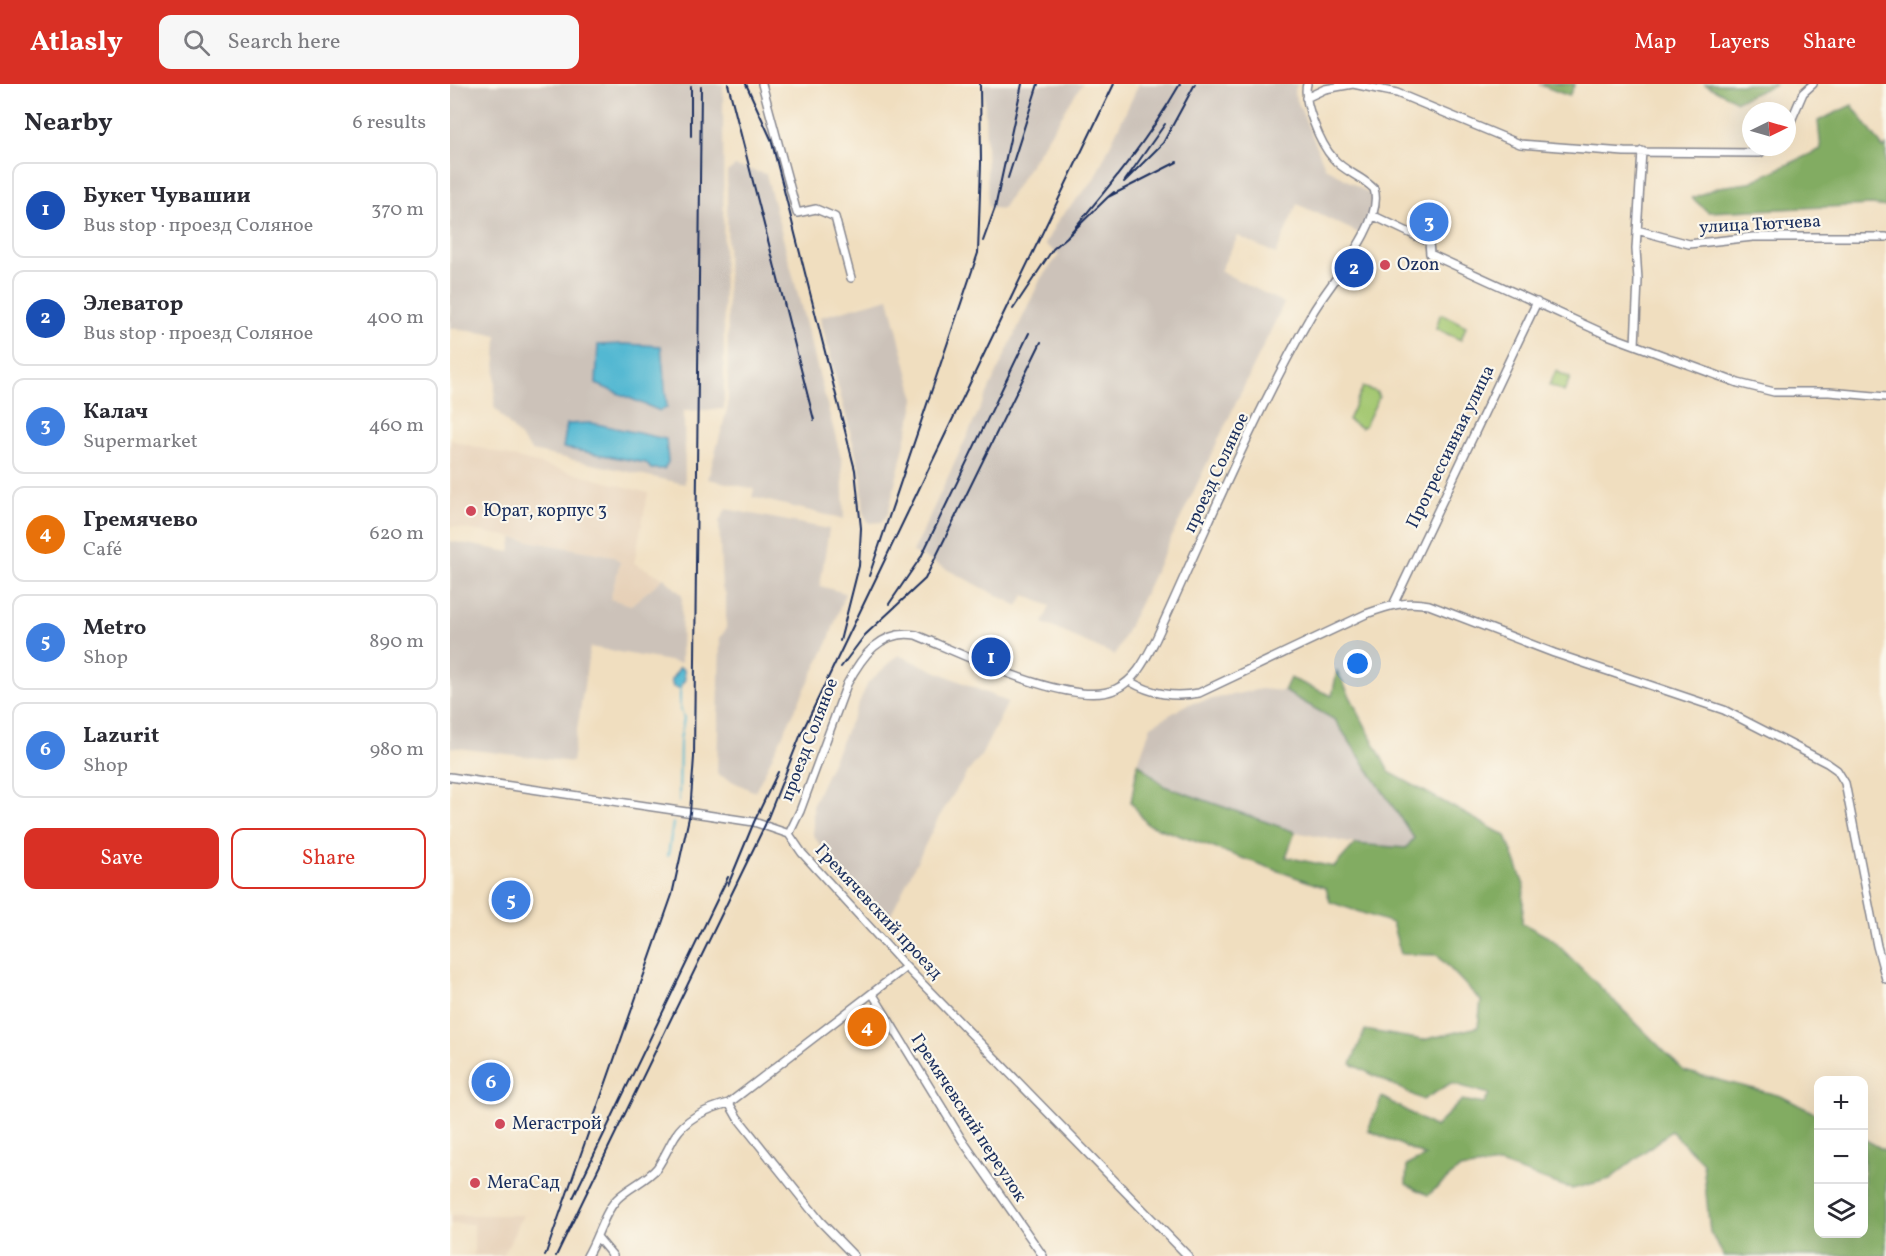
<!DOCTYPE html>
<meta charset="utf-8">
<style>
body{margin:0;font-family:Vollkorn,serif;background:#f7f7f7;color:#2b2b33}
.controls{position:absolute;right:18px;bottom:18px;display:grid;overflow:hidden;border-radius:12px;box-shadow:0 6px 24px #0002}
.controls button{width:54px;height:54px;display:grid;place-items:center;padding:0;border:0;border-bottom:2px solid #e1e1e2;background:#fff;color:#2b2b33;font:30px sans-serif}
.compass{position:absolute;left:1292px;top:18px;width:54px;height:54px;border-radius:50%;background:#fff;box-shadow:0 6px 24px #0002;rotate:85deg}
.you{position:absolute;left:908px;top:580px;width:21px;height:21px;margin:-15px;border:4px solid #fff;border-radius:50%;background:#1a73e8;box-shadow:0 0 0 9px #1a73e833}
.badge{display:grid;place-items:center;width:39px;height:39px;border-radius:50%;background:#d93025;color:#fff;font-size:20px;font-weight:700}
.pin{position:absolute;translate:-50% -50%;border:3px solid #fff;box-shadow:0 2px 6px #0006}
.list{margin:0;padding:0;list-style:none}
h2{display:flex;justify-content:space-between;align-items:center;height:78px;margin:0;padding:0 24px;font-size:26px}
h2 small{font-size:20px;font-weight:400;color:#7c7c81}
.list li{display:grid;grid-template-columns:39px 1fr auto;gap:18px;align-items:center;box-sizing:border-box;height:96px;margin:0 12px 12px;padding:0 12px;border:2px solid #e1e1e2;border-radius:12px}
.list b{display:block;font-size:22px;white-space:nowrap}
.list p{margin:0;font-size:20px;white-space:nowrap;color:#7c7c81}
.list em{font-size:20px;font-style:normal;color:#7c7c81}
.actions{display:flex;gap:12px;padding:18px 24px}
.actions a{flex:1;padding:14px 0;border:2px solid #d93025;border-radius:12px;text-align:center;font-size:21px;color:#d93025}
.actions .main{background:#d93025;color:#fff}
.icon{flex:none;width:33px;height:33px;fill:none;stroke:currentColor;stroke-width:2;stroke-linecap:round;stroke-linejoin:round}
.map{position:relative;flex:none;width:1436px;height:1172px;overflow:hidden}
header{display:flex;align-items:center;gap:36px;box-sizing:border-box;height:84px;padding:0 30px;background:#d93025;color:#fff}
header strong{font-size:28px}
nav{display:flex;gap:33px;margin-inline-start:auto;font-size:21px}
.search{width:420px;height:54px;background:#f7f7f7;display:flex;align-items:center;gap:15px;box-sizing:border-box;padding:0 21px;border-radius:12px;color:#7c7c81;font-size:22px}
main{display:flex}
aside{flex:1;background:#fff}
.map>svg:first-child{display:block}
.built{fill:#e6d0b7}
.industrial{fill:#ccc2b9}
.green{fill:#a3c770;stroke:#5f7b67;stroke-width:1.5}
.forest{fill:#82ac62;stroke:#4e6e60;stroke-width:1.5}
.water{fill:#53b8d2;stroke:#377498;stroke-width:1.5}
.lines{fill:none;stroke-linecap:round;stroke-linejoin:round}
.stream{stroke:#53b8d2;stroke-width:2}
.minor-casing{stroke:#86868e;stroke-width:10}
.minor{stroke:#fff;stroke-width:7}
.rail{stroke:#1b2f5e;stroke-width:2}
.poi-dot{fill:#d1495b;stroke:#fbf7ec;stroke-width:2}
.labels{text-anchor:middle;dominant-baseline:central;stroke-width:4.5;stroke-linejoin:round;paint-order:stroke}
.street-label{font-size:18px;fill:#1b2f5e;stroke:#fbf7ec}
.poi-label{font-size:18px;fill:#1b2f5e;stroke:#fbf7ec;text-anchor:start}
</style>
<header>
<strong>Atlasly</strong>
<div class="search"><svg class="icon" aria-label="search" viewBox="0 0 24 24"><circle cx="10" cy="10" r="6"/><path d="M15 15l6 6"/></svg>Search here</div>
<nav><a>Map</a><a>Layers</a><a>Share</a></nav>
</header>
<main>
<aside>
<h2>Nearby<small>6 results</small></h2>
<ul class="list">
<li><span class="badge" style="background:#1a4fb4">1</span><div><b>Букет Чувашии</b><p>Bus stop · проезд Соляное</p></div><em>370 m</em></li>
<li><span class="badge" style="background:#1a4fb4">2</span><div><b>Элеватор</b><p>Bus stop · проезд Соляное</p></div><em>400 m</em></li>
<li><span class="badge" style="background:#3f7fe0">3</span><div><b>Калач</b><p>Supermarket</p></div><em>460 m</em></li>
<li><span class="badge" style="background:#e8710a">4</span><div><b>Гремячево</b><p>Café</p></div><em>620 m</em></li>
<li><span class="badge" style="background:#3f7fe0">5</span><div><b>Metro</b><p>Shop</p></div><em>890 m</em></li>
<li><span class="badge" style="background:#3f7fe0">6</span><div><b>Lazurit</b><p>Shop</p></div><em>980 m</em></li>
</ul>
<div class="actions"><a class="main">Save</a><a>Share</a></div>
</aside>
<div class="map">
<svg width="1436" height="1172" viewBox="0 0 1436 1172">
<rect width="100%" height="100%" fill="#fbf7ec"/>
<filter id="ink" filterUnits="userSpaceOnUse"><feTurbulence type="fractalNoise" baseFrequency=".0167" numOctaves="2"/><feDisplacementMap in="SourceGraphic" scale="12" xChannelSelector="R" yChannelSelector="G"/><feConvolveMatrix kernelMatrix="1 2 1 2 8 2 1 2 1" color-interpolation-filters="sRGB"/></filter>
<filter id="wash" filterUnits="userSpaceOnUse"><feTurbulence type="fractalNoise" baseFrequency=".008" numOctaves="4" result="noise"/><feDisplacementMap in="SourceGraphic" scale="24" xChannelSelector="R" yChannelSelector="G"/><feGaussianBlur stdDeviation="1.35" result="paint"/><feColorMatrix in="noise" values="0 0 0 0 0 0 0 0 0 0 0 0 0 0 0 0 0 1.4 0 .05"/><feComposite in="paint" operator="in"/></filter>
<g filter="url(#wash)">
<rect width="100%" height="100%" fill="#f0debf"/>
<path class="built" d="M0,356L198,409L184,479L214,494L181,521L160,515L170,478L163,472L0,442Z
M0,1131H73L53,1172H0L24,1171V1140H0Z"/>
<path class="industrial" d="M0,0H273L274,325L234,327L235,400L82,367L44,323L47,251L0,244Z
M534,0H632L552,125L538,123Z
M689,0H847L844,9L875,83L923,112L921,129L911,150L847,120L826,170L788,152L770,187L834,219L665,571L593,539L600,522L574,511L568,522L463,468L591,194L609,171L595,160L608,136L643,97Z
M285,82L316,90L392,377L394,435L302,413L304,405L258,395L278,322L277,88Z
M439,214L465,316L438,430L432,438L419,439L414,431L411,390L370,233Z
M276,425L379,445L370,502L395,509L378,558L305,708L267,690L270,554L276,545V510L272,504L269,438Z
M63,454L163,472L170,478L160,515L181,521L214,494L232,511L231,579L140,563L122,678L0,663V457L60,468Z
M448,571L558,618L531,672L517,689L489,733L440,832H437L394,794L363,751V720L418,599Z
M811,605L834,607L885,636L965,754L956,764L905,760L845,748L714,702L688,679L701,642L738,620Z"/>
<path class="green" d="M992,230L1016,242L1011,256L986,245L990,231Z
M1106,287L1120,294L1114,308L1099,301Z
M913,303L927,308L929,313L915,342L911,344L898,336Z"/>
<path class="forest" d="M1088,0H1125L1119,12Z
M1254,0H1326L1287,17Z
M1402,21L1433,64L1436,62V123L1422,121L1258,128L1242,114L1269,103L1298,99L1371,65L1368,37Z
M887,587L939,688L1056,752L1074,801L1072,839L1102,855L1234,987L1331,1012L1368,1031V1150H1414V1055L1436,1067V1172H1274L1260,1148L1253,1079L1221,1047L1160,1095L1122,1105L1050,1080L1009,1085L978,1111L956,1100L957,1081L976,1072L918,1046L932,1013L985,1043L1012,1016L1034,1020L1039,1010L1001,999L973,1016L901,980L915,946L973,956L1028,943L1031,917L987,871L951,870L942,839L880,818L876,804L697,740L681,718L688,679L714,702L845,748L836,773L884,783L905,760L956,764L964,754L885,636L834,607L840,594L882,612Z"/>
<path class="water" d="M174,260L211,262L217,323L210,327L146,300L148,261Z
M142,339L216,355L218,378L214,385H201L196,379L113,364L117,340Z
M230,583L234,586L235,595L230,604L223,603L221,596Z"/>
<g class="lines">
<path class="stream" d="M229,718L230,656L234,634L230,623V604
M218,772L223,739"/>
</g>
</g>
<g filter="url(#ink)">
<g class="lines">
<g class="minor-casing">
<path id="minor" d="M312,0L347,129L366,125L385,133L401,194
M903,0L947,9L1070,60L1174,68L1310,69L1318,63
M856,14L875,5L903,0
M1337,46L1353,9L1363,0
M924,132L979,158L980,170L1155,250L1288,299L1324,308H1379L1436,313
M1187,146L1239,160L1303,153H1436
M1185,261L1188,196L1186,165L1192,67
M943,521L1087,218
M679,597C702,610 723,614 749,609L916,530C938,522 956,516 979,521L1104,569L1274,626L1377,679L1387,686L1395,699L1427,862L1436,895
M0,693L304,738L339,750L352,769L456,883L738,1172
M339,750L350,727L397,600C412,572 431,545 466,551C510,569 624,626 666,605C687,595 696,574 706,555C756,446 803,332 863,228C880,199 935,138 924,105C912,92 894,88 883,74C871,61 852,17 857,0
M422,909L512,1056L593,1172
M279,1019L287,1033L370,1137L404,1172
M148,1154L163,1172
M137,1172C148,1154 153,1130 167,1115C179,1103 196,1097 207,1084C214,1074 219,1062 225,1052C237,1033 259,1024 279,1019L456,883"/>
</g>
<use href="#minor" class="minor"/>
<path class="rail" d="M278,0L364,336
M296,0L321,55L405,386L411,444L409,482L390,557
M715,40L674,98L713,59L745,0
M241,52V3
M558,94L588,0
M664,108L658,113L727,78
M658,113L617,153C658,104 698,56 730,0
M533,157L545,124L572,0
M563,225L603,165L617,153
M419,492L528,169L531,79L530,0
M439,520L471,473L579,249
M391,583L415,551L475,495L591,258
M278,801L304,738L328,688
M123,1114L278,793
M95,1172L222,811L240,729L244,673L251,3
M106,1172L315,741L351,650L664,0"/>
</g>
</g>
<g class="poi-dot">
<circle cx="935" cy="181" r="6"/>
<circle cx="21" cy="427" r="6"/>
<circle cx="50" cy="1040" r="6"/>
<circle cx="25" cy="1099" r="6"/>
</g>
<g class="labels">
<g class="street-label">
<text transform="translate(1310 141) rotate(-3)">улица Тютчева</text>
<text transform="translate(1001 363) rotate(-64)">Прогрессивная улица</text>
<text transform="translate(767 389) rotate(-65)">проезд Соляное</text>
<text transform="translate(360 656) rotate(-69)">проезд Соляное</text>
<text transform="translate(428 828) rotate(47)">Гремячевский проезд</text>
<text transform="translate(518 1034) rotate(57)">Гремячевский переулок</text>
</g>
<g class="poi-label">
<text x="947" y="181">Ozon</text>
<text x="33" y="427">Юрат, корпус 3</text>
<text x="62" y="1040">Мегастрой</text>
<text x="37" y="1099">МегаСад</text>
</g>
</g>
</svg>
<div class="controls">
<button>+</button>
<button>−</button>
<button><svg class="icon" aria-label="layers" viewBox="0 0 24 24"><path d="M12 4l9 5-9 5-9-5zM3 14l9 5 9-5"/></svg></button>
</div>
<svg class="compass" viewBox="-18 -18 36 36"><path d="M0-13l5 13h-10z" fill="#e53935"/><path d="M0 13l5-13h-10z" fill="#7c7c81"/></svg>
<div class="you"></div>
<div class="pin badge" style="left:541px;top:573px;background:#1a4fb4">1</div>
<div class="pin badge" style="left:904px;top:184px;background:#1a4fb4">2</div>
<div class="pin badge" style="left:979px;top:138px;background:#3f7fe0">3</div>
<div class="pin badge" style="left:417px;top:943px;background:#e8710a">4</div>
<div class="pin badge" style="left:61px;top:816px;background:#3f7fe0">5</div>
<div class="pin badge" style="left:41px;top:998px;background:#3f7fe0">6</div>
</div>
</main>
